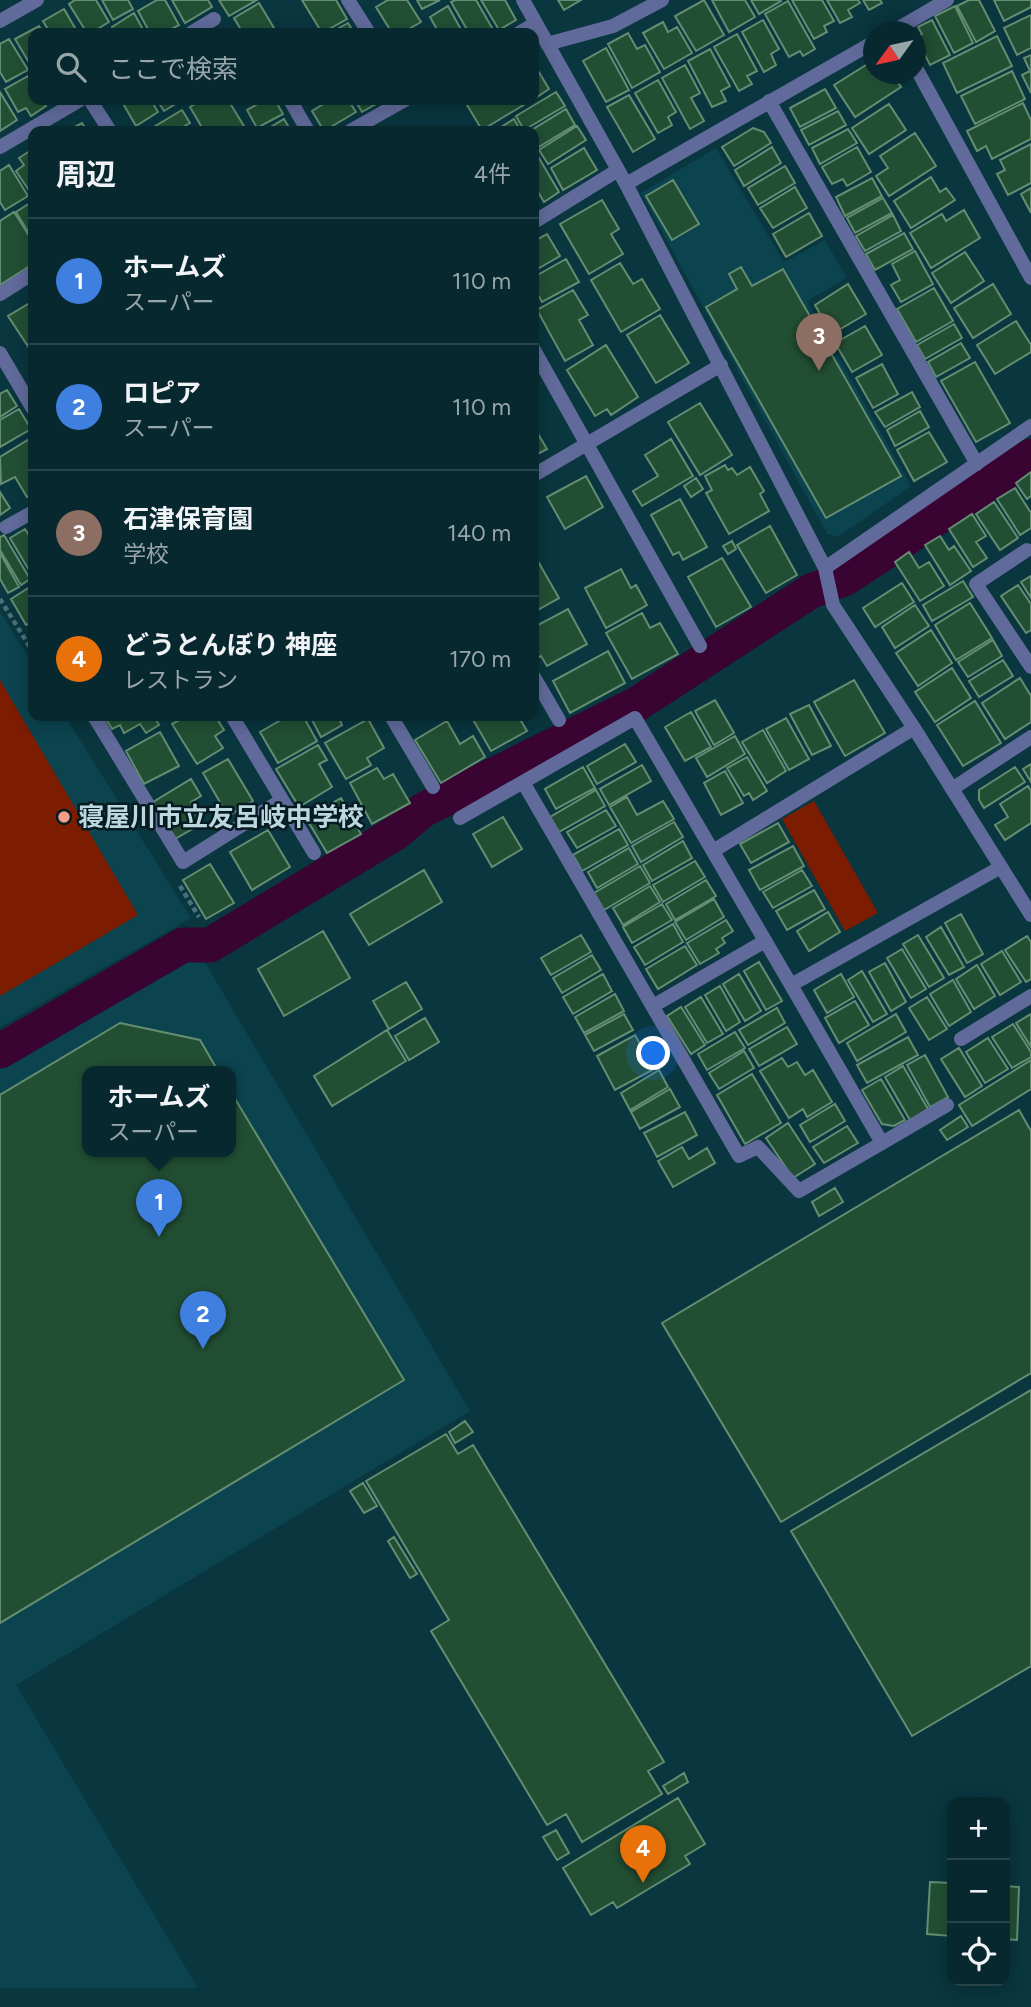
<!DOCTYPE html>
<html lang="ja">
<meta charset="utf-8">
<style>
body{margin:0;font-family:Figtree,"Noto Sans JP",sans-serif;background:#15343b;color:#f1f3f6}
.controls{position:absolute;right:21px;bottom:21px;display:grid;overflow:hidden;border-radius:14px;box-shadow:0 4px 18px #0003}
.controls button{width:63px;height:63px;display:grid;place-items:center;padding:0;border:0;border-bottom:2px solid #28444b;background:#07282f;color:#f1f3f6;font:35px sans-serif}
.compass{position:absolute;left:863px;top:21px;width:63px;height:63px;border-radius:50%;background:#07282f;box-shadow:0 4px 18px #0003;rotate:237deg}
.you{position:absolute;left:654px;top:1054px;width:24px;height:24px;margin:-18px;border:5px solid #fff;border-radius:50%;background:#1a73e8;box-shadow:0 0 0 10px #1a73e833}
.badge{display:grid;place-items:center;width:46px;height:46px;border-radius:50%;background:#ea580c;color:#fff;font-size:23px;font-weight:700}
.pin{position:absolute;translate:-50% -58px;filter:drop-shadow(0 2px 4px #0008)}
.pin::after{content:'';position:absolute;top:37px;width:24px;height:21px;background:inherit;clip-path:polygon(0 0,100% 0,50% 100%)}
.popup{position:absolute;left:82px;top:1066px;width:154px;height:91px;box-sizing:border-box;display:grid;place-content:center;border-radius:14px;background:#07282f;filter:drop-shadow(0 2px 5px #0005);font-size:23px;white-space:nowrap;color:#98a6aa}
.popup b{font-size:26px;color:#f1f3f6}
.popup::after{content:'';position:absolute;left:50%;top:100%;margin-left:-14px;border:14px solid transparent;border-top-color:#07282f}
.list{margin:0;padding:0;list-style:none}
h2{display:flex;justify-content:space-between;align-items:center;height:91px;margin:0;padding:0 28px;font-size:30px}
h2 small{font-size:23px;font-weight:400;color:#98a6aa}
.list li{display:grid;grid-template-columns:46px 1fr auto;gap:21px;align-items:center;box-sizing:border-box;height:126px;padding:0 28px;border-top:2px solid #28444b}
.list b{display:block;font-size:26px;white-space:nowrap}
.list p{margin:0;font-size:23px;white-space:nowrap;color:#98a6aa}
.list em{font-size:23px;font-style:normal;color:#98a6aa}
.icon{flex:none;width:38px;height:38px;fill:none;stroke:currentColor;stroke-width:2;stroke-linecap:round;stroke-linejoin:round}
.map{position:relative;flex:none;width:1031px;height:2007px;overflow:hidden}
.search{position:absolute;background:#07282f;box-shadow:0 4px 18px #0003;left:28px;top:28px;width:511px;height:77px;display:flex;align-items:center;gap:18px;box-sizing:border-box;padding:0 24px;border-radius:14px;color:#98a6aa;font-size:26px}
.panel{position:absolute;background:#07282f;box-shadow:0 4px 18px #0003;left:28px;top:126px;width:511px;height:595px;border-radius:14px}
.map>svg:first-child{display:block}
.built{fill:#0b434e;fill-rule:evenodd}
.green{fill:#7c1c01}
.lines{fill:none;stroke-linecap:round;stroke-linejoin:round}
.canal{stroke:#390332;stroke-width:35}
.building{fill:#224f34;stroke:#648d72;stroke-width:2}
.path{stroke:#4a7078;stroke-width:4.5;stroke-dasharray:5 3.5;stroke-linecap:butt}
.lane{stroke:#616b9b;stroke-width:14}
.street{stroke:#616b9b;stroke-width:14}
.poi-dot{fill:#f49e88;stroke:#051b21;stroke-width:2.5}
.labels{text-anchor:middle;dominant-baseline:central;stroke-width:5;stroke-linejoin:round;paint-order:stroke}
.poi-label{font-size:26px;font-weight:bold;fill:#bcd7de;stroke:#051b21;text-anchor:start}
</style>
<div class="map">
<svg width="1031" height="2007" viewBox="0 0 1031 2007">
<rect width="100%" height="100%" fill="#09363f"/>
<path class="built" d="M716,148L784,262L825,240L847,278L807,301L911,486L838,537L827,534L641,193Z
M0,611L33,665V716H65L191,918L0,1027Z
M187,958L206,964L470,1411L16,1685L198,1988H0V1065ZM87,1071H231V1151H87Z"/>
<path class="green" d="M0,680L138,915L0,996Z
M814,801L878,913L845,931L782,819Z"/>
<g class="lines">
<path class="canal" d="M0,1051L183,945H210L397,832L423,810L637,704L811,591L846,578L1031,456"/>
</g>
<path class="building" d="M75,0H96L109,22L91,33H87L69,4Z
M102,0H128L133,9L113,20Z
M157,0H165L179,25L164,33H150L138,11Z
M172,0H208L212,7L185,23Z
M219,0H257L229,16Z
M302,0H336L347,19L322,33Z
M388,0H407L421,22L402,33H392L376,7Z
M417,0H440L422,9Z
M455,0H476L495,33H469L451,2Z
M481,0H505L516,20L499,30Z
M558,0H581L564,10Z
M704,0L724,35L696,51L675,16Z
M712,0H745L755,17L729,32Z
M751,0H780L781,1L759,14Z
M792,0H822L834,21L824,26L827,32L814,39Z
M827,0H858L860,3L848,10L852,17L840,23Z
M863,0H880L882,3L869,10Z
M969,0H979L995,31L976,42L957,6Z
M994,0H1031V7L1004,21Z
M788,1L815,49L803,56L800,51L789,57L765,14Z
M259,3L277,33H243L234,18Z
M448,6L463,33H439L430,17Z
M955,6L973,43L954,53L935,16Z
M64,9L78,33H50L43,21Z
M134,13L145,33H115L112,27Z
M1031,15V48L1017,55L1004,28Z
M763,20L779,49L771,54L776,65L764,72L742,32Z
M932,20L950,55L930,65L916,37L922,34L918,27Z
M663,22L668,32L677,27L692,53L664,69L643,33Z
M348,23L354,33H330Z
M39,26L43,33H33V65L31,66L15,39Z
M628,33L637,49L645,45L660,72L632,88L608,44Z
M737,34L757,71L747,76L752,84L739,91L714,47Z
M997,36L1012,66L957,93L943,63Z
M9,39L28,70L6,82L0,72V44Z
M606,48L629,90L606,102L583,61Z
M710,49L730,86L721,91L726,101L712,107L688,61Z
M1031,55V93L1022,75L1030,71L1024,58Z
M874,60V74H892L901,87L855,117L834,85Z
M534,64L549,89L534,99Z
M685,65L700,93L691,98L704,121L690,129L662,78Z
M1012,71L1025,99L975,124L961,96Z
M28,76L33,85V100H42L46,106L31,116L26,108L18,112L5,89Z
M658,80L676,112L668,117L672,125L658,133L635,93Z
M825,89L836,108L800,127L790,108Z
M0,92L17,120L0,131Z
M556,92L565,106L524,130L516,116Z
M629,95L655,139L633,152L607,107Z
M121,100H151L158,112L136,126Z
M157,100H182L164,111Z
M202,100H228L247,131H204L190,107Z
M265,100H275L283,114L257,128L247,110Z
M330,100H348L356,112L324,131L312,111Z
M355,100H383L362,112Z
M464,100H532L482,130Z
M1023,103L1031,120V139L992,159L986,146L977,151L967,131Z
M889,104L906,130L869,154L852,128Z
M566,109L575,125L537,148L534,143V131H530Z
M182,110L190,123L176,131H147Z
M838,111L846,125L809,145L801,130Z
M284,119L291,131H264Z
M514,119L521,131H495Z
M82,123L87,131H67Z
M577,126L586,140L548,164L539,150Z
M753,128L764,132L771,143L734,166L722,147Z
M848,129L857,143L820,164L812,148Z
M915,133L936,166L889,196L876,176L888,168L880,156Z
M1031,144V183L1008,195L997,174L1005,170L1000,160Z
M772,147L781,163L744,186L735,170Z
M857,147L871,172L847,186L843,179L832,184L822,167Z
M584,148L597,170L563,190L551,168Z
M33,149V194L32,195L16,171L24,165L19,158Z
M539,158L559,192L544,202L534,185V161Z
M9,165L28,196L5,210L0,202V171Z
M785,166L795,183L758,205L748,188Z
M931,177L940,192L946,188L955,200L911,228L894,201Z
M872,178L882,196L845,216L836,197Z
M673,180L699,224L672,240L646,196Z
M795,187L807,208L773,228L760,208Z
M1031,188V213L1021,194Z
M883,198L892,213L855,233L847,218Z
M602,200L619,229L611,234L623,254L589,274L560,224Z
M33,201V240L16,212Z
M964,210L980,238L931,268L910,233L942,214L946,221Z
M14,212L33,242V264L0,285V221Z
M809,213L822,236L786,257L773,234Z
M893,215L901,231L865,251L856,236Z
M904,233L913,249L875,270L866,254Z
M547,234L560,256L534,271V241Z
M915,251L933,284L901,302L891,285L900,280L892,264Z
M965,252L984,281L951,303L932,273Z
M566,259L579,282L542,302L534,288V277Z
M620,263L633,284L642,279L660,309L621,332L591,280Z
M741,267L752,286L783,269L901,476L826,518L706,307L737,289L729,274Z
M848,284L866,314L832,334L815,305Z
M993,284L1011,314L973,338L954,308Z
M934,288L953,321L916,342L897,309Z
M573,290L588,315L579,320L593,345L565,361L537,310Z
M33,301V349L31,351L8,316Z
M660,315L689,363L656,383L627,335Z
M1016,321L1031,345V352L995,374L977,345Z
M954,324L962,338L925,359L917,345Z
M865,326L882,355L852,372L835,343Z
M961,343L970,358L936,377L928,362Z
M606,345L638,397L611,415L607,409L595,416L567,370Z
M975,362L1010,423L976,442L941,381Z
M882,364L898,394L873,408L856,378Z
M7,390L17,406L0,417V394Z
M912,392L920,407L885,427L875,412Z
M700,403L732,455L700,475L668,422Z
M19,409L31,429L0,447V420Z
M920,411L929,427L895,446L887,430Z
M534,427L547,449L534,456Z
M929,432L947,462L914,481L897,450Z
M31,438L33,443V493L27,497L15,477L1,484L0,457Z
M671,439L693,476L642,506L633,491L658,476L645,455Z
M725,465L728,470L732,468L737,475L750,467L764,491L760,494L769,511L729,534L706,493L712,490L705,476Z
M1031,472V496L1027,499L1016,483Z
M586,476L603,507L565,529L547,497Z
M696,478L703,489L691,497L684,486Z
M1015,488L1031,513V528L1020,535L997,499Z
M0,492L10,508L0,515Z
M680,499L707,547L683,560L679,552L673,555L651,515Z
M994,502L1018,538L1000,550L976,514Z
M972,514L986,536L976,542L987,558L973,567L949,529Z
M770,526L797,575L766,593L737,545Z
M25,529L33,542V577L10,538Z
M4,535L30,579L21,585L0,550V537Z
M940,536L949,550L954,546L971,571L950,585L925,545Z
M732,541L736,549L728,554L723,546Z
M909,552L919,568L929,562L944,586L920,601L895,562Z
M0,553L19,587L8,593L0,579Z
M535,556L559,598L534,612V557Z
M722,558L751,607L716,627L688,577Z
M621,569L631,588L636,585L647,605L606,628L585,588Z
M1031,576V598L1021,582Z
M963,581L973,597L932,621L923,605Z
M902,583L914,602L875,627L863,608Z
M33,585V621L26,625L11,599Z
M1018,585L1031,604V630L1026,633L1001,596Z
M970,603L992,638L956,660L935,625Z
M915,605L929,626L895,648L882,627Z
M568,609L587,644L547,666L541,656L537,658L534,653V627Z
M642,613L650,628L660,623L678,654L632,679L606,633Z
M931,630L952,663L918,686L896,653Z
M993,640L1002,656L968,677L958,662Z
M608,651L625,683L570,713L553,681Z
M1003,660L1013,676L979,697L969,681Z
M952,668L971,698L935,722L915,692Z
M1020,678L1031,696V722L1005,739L982,703Z
M854,680L885,733L845,756L814,702Z
M715,700L734,733L714,745L695,711Z
M975,701L1001,743L963,766L937,725Z
M809,705L831,746L812,755L790,714Z
M691,712L711,747L685,761L665,727Z
M104,716H154L159,725L146,733L140,724L124,733L120,725L112,729Z
M187,716H215L224,730L215,736L223,748L197,764L172,724Z
M288,716H303L317,741L278,763L260,732Z
M310,716H338L342,725L321,737Z
M471,716H518L527,731L491,751Z
M786,718L809,759L789,770L766,729Z
M368,719L384,748L367,758L371,765L346,779L325,743Z
M447,721L460,744L473,736L485,757L441,783L415,740Z
M763,730L786,771L767,783L742,742Z
M160,732L179,766L144,784L126,751Z
M735,736L745,754L707,777L696,758Z
M625,744L636,762L597,784L587,766Z
M318,745L327,760L319,764L332,787L299,807L276,769Z
M747,757L767,791L753,800L749,793L744,796L727,768Z
M228,759L253,801L228,816L203,773Z
M1031,764V782L1023,769Z
M642,765L651,781L609,805L600,789Z
M583,767L595,788L556,809L545,789Z
M1015,767L1025,782L984,808L979,800V790Z
M377,768L384,779L393,774L410,803L372,824L350,783Z
M725,771L743,803L721,815L704,783Z
M191,779L201,796L191,802L203,823L175,839L153,802Z
M1028,786L1031,791V823L1005,840L995,825L1008,817L1000,804Z
M596,790L605,806L559,832L550,817Z
M627,797L637,815L663,801L674,819L631,843L610,807Z
M341,798L361,834L327,853L306,818Z
M606,810L616,826L577,848L567,832Z
M503,817L522,849L492,867L473,834Z
M674,822L683,837L641,862L632,846Z
M778,823L789,842L751,863L740,844Z
M619,829L628,845L582,871L573,855Z
M268,830L290,867L252,890L230,852Z
M683,841L692,858L652,881L643,865Z
M793,846L804,866L760,890L749,870Z
M629,848L638,864L597,888L588,872Z
M695,861L705,877L663,902L653,885Z
M210,864L234,903L206,919L183,880Z
M640,866L650,883L604,910L594,893Z
M424,870L442,902L369,945L350,914Z
M802,870L812,886L773,908L763,892Z
M706,880L716,896L675,920L666,904Z
M650,886L660,902L623,925L613,908Z
M814,890L825,909L787,930L776,911Z
M714,899L724,917L686,940L675,922Z
M662,904L672,920L632,943L623,927Z
M828,912L840,932L809,951L797,931Z
M961,914L983,954L967,963L945,923Z
M726,920L733,931L722,938L725,943L716,949L719,953L700,964L687,943Z
M673,924L683,942L645,965L634,947Z
M941,927L964,967L949,975L926,937Z
M323,931L350,978L284,1016L258,969Z
M581,935L591,952L551,975L541,958Z
M918,935L944,978L929,987L903,944Z
M1027,936L1031,942V979L1026,982L1005,950Z
M685,946L697,965L658,989L646,969Z
M902,949L926,989L911,998L887,958Z
M1002,951L1021,982L1000,995L981,964Z
M592,955L601,970L562,993L553,978Z
M759,962L782,1001L766,1010L744,971Z
M885,963L906,1002L891,1011L869,972Z
M977,965L995,996L974,1009L956,979Z
M862,971L887,1014L873,1022L848,980Z
M603,974L612,991L573,1014L563,997Z
M739,974L761,1011L745,1021L723,984Z
M841,974L854,997L827,1013L814,990Z
M953,980L971,1012L949,1026L930,994Z
M406,982L422,1009L389,1029L373,1001Z
M720,986L740,1022L726,1031L705,995Z
M615,994L624,1011L584,1033L575,1017Z
M701,997L723,1034L707,1043L685,1007Z
M927,997L947,1029L929,1040L909,1008Z
M855,1001L869,1025L839,1043L825,1018Z
M681,1007L705,1045L691,1054L667,1016Z
M777,1008L785,1023L748,1045L739,1030Z
M624,1014L633,1030L594,1051L585,1035Z
M896,1014L906,1032L857,1061L847,1043Z
M1031,1014V1047L1016,1023Z
M425,1018L439,1042L409,1060L395,1036Z
M120,1023L200,1040L218,1071H87V1151H231V1092L404,1380L0,1623V1095Z
M1013,1024L1031,1052V1057L1012,1068L992,1037Z
M787,1027L797,1044L759,1066L749,1049Z
M387,1030L406,1061L332,1106L314,1076Z
M735,1032L745,1048L707,1070L698,1054Z
M635,1035L654,1069L615,1090L597,1056Z
M908,1037L918,1055L867,1083L857,1065Z
M988,1038L1008,1069L985,1083L966,1052Z
M959,1048L982,1086L965,1097L941,1059Z
M744,1051L754,1068L719,1089L709,1073Z
M925,1055L948,1097L930,1107L907,1065Z
M782,1058L788,1067L797,1062L805,1075L813,1070L832,1102L807,1117L803,1109L789,1118L760,1071Z
M1031,1060V1089L972,1126L959,1105Z
M903,1066L928,1109L910,1120L885,1077Z
M659,1070L668,1087L630,1110L621,1093Z
M752,1074L781,1123L745,1144L717,1095Z
M881,1079L905,1120L894,1126L882,1124L862,1090Z
M670,1089L680,1107L640,1129L631,1112Z
M835,1104L845,1121L810,1142L800,1125Z
M1019,1110L1031,1131V1373L781,1522L662,1323Z
M685,1112L697,1135L657,1157L644,1133Z
M961,1116L968,1127L947,1140L940,1130Z
M788,1123L815,1164L793,1178L766,1138Z
M847,1126L858,1143L824,1163L813,1147Z
M682,1147L689,1159L707,1148L715,1163L673,1187L658,1161Z
M835,1188L843,1202L819,1216L812,1202Z
M1031,1390V1666L912,1736L791,1531Z
M465,1421L473,1432L455,1443L449,1432Z
M446,1434L458,1454L473,1445L664,1762L648,1771L662,1794L582,1842L566,1814L547,1825L431,1631L449,1620L366,1481Z
M363,1483L377,1506L364,1513L350,1491Z
M394,1537L417,1574L410,1578L388,1541Z
M684,1773L688,1782L668,1794L663,1786Z
M678,1798L705,1844L685,1856L690,1864L617,1908L613,1902L591,1915L563,1868Z
M556,1830L569,1853L557,1860L543,1837Z
M930,1882L952,1883V1936L927,1934Z
M1005,1886L1019,1887L1017,1940L1005,1939Z"/>
<g class="lines">
<path class="path" d="M0,599L33,652
M180,886L199,917"/>
<path class="lane" d="M290,100L308,131
M653,1006L765,941
M961,1039L1031,996
M882,1143L947,1105"/>
<path class="street" d="M348,0L369,33
M523,0L626,184L825,568L833,605L914,728L1031,915
M0,21L37,0
M892,32L947,0
M191,33L214,19
M519,33L536,23
M547,44L613,26L662,0
M916,68L1031,278
M90,100L110,131
M769,101L977,464
M350,131L405,100
M0,147L80,100
M626,184L874,42
M534,222L618,170
M0,294L33,273
M534,350L700,646
M0,353L33,409
M534,475L721,365
M6,527L33,512
M1027,550L976,584L1031,667
M825,568L1031,426
M534,677L559,720
M94,716L183,862L282,800
M232,716L314,853
M391,716L433,787
M523,782L739,1156L758,1147L799,1191L882,1143L791,985
M952,789L1031,737
M460,818L635,718L791,985L1001,867
M713,851L914,728"/>
</g>
<circle class="poi-dot" cx="64" cy="817" r="7"/>
<g class="labels">
<g class="poi-label">
<text x="78" y="817">寝屋川市立友呂岐中学校</text>
</g>
</g>
</svg>
<div class="controls">
<button>+</button>
<button>−</button>
<button><svg class="icon" aria-label="locate" viewBox="0 0 24 24"><circle cx="12" cy="12" r="6"/><path d="M12 2v4M12 18v4M2 12h4M18 12h4"/></svg></button>
</div>
<svg class="compass" viewBox="-18 -18 36 36"><path d="M0-13l5 13h-10z" fill="#e53935"/><path d="M0 13l5-13h-10z" fill="#98a6aa"/></svg>
<div class="you"></div>
<div class="pin badge" style="left:159px;top:1237px;background:#3f7fe0">1</div>
<div class="popup"><b>ホームズ</b>スーパー</div>
<div class="pin badge" style="left:203px;top:1349px;background:#3f7fe0">2</div>
<div class="pin badge" style="left:819px;top:371px;background:#8d6e63">3</div>
<div class="pin badge" style="left:643px;top:1883px;background:#e8710a">4</div>
<div class="search"><svg class="icon" aria-label="search" viewBox="0 0 24 24"><circle cx="10" cy="10" r="6"/><path d="M15 15l6 6"/></svg>ここで検索</div>
<section class="panel">
<h2>周辺<small>4件</small></h2>
<ul class="list">
<li><span class="badge" style="background:#3f7fe0">1</span><div><b>ホームズ</b><p>スーパー</p></div><em>110 m</em></li>
<li><span class="badge" style="background:#3f7fe0">2</span><div><b>ロピア</b><p>スーパー</p></div><em>110 m</em></li>
<li><span class="badge" style="background:#8d6e63">3</span><div><b>石津保育園</b><p>学校</p></div><em>140 m</em></li>
<li><span class="badge" style="background:#e8710a">4</span><div><b>どうとんぼり 神座</b><p>レストラン</p></div><em>170 m</em></li>
</ul>
</section>
</div>
